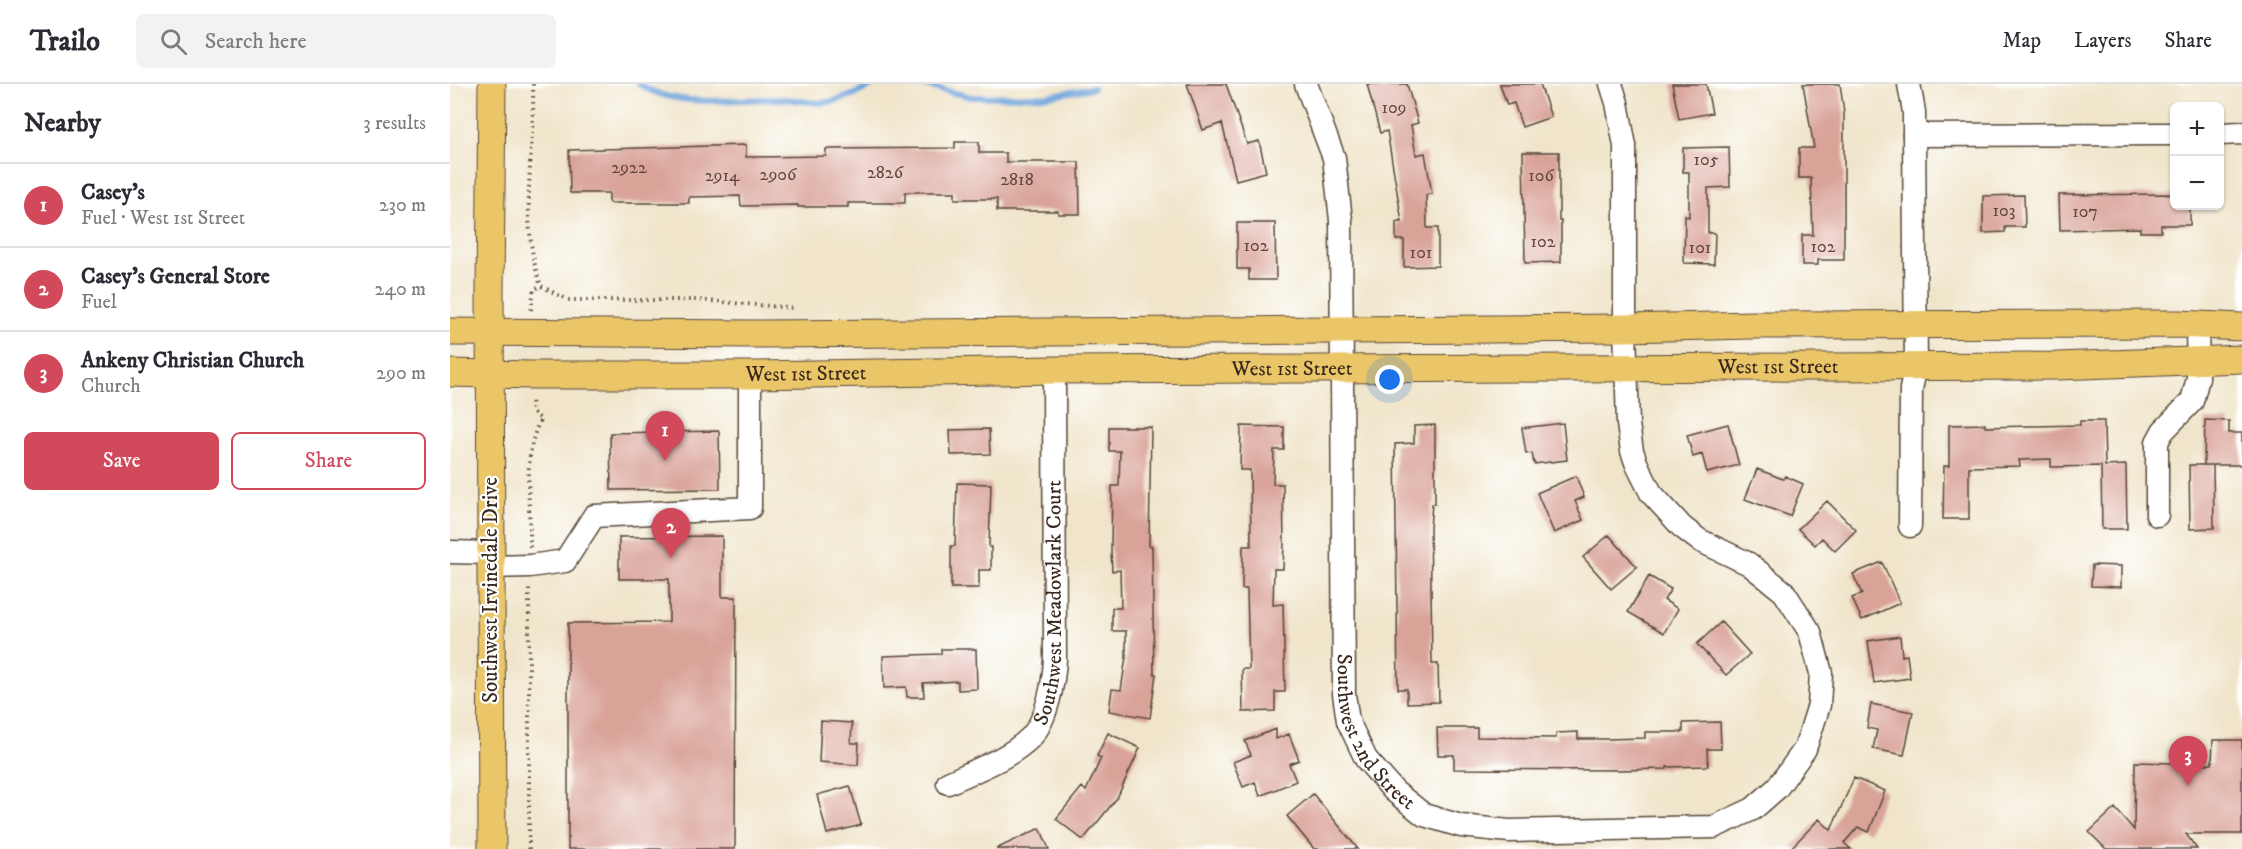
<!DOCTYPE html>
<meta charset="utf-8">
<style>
body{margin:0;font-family:"IM FELL DW Pica",serif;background:#f2f2f3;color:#2b2b33}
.controls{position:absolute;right:18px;top:18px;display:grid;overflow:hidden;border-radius:9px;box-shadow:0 2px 4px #0004}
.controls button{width:54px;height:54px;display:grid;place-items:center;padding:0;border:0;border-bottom:2px solid #e1e1e2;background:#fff;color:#2b2b33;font:30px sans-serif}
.you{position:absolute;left:940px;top:296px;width:21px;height:21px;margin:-15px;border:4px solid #fff;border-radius:50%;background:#1a73e8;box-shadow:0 0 0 9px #1a73e833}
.badge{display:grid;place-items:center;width:39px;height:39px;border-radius:50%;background:#d1495b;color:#fff;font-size:20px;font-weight:700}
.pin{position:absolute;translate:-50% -50px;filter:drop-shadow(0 2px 3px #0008)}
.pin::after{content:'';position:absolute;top:32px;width:21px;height:18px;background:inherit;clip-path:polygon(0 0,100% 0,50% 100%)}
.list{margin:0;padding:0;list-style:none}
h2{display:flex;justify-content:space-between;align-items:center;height:78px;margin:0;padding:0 24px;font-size:26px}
h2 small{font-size:20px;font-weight:400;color:#7c7c81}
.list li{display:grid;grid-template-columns:39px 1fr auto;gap:18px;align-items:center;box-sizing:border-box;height:84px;padding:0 24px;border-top:2px solid #e1e1e2}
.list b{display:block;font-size:22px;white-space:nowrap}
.list p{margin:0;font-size:20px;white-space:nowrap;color:#7c7c81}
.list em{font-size:20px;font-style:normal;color:#7c7c81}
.actions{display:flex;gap:12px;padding:18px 24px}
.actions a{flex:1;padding:14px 0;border:2px solid #d1495b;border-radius:9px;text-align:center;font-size:21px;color:#d1495b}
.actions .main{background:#d1495b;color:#fff}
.icon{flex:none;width:33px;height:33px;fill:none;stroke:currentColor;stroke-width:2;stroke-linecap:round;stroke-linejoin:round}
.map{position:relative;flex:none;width:1792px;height:765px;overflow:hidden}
header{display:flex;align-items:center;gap:36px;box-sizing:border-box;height:84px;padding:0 30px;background:#fff;border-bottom:2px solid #e1e1e2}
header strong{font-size:28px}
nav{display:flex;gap:33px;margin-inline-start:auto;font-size:21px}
.search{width:420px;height:54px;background:#f2f2f3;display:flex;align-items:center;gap:15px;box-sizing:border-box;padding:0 21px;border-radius:9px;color:#7c7c81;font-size:22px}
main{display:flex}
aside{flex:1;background:#fff}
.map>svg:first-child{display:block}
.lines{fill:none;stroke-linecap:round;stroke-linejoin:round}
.stream{stroke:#70a4dc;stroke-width:6}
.building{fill:#d9a398}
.minor-casing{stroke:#564638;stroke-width:25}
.major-casing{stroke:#564638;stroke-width:29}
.path{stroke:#564638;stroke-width:4;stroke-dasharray:1.5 4.5;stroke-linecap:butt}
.minor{stroke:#fff;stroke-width:22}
.major{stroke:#ebc669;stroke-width:27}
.labels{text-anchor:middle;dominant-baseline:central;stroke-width:4.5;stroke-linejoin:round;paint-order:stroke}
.number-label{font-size:18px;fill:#62483c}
.street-label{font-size:21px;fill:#3b2a1e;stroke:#fff}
</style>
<header>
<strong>Trailo</strong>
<div class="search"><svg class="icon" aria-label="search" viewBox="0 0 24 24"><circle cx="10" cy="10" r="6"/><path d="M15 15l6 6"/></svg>Search here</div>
<nav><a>Map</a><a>Layers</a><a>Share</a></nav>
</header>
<main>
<aside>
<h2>Nearby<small>3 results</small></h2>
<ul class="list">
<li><span class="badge">1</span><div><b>Casey's</b><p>Fuel · West 1st Street</p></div><em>230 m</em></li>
<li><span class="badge">2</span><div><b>Casey's General Store</b><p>Fuel</p></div><em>240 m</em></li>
<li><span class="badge">3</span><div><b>Ankeny Christian Church</b><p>Church</p></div><em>290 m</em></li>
</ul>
<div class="actions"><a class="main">Save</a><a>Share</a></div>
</aside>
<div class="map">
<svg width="1792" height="765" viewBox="0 0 1792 765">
<rect width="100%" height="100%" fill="#fff"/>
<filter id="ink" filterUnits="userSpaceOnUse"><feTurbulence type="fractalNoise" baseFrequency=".0167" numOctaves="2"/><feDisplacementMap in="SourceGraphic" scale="12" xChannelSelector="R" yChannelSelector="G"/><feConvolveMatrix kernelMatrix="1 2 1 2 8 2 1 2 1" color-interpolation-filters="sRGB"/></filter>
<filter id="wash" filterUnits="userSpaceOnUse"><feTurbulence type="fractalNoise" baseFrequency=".008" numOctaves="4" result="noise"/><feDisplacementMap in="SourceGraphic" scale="24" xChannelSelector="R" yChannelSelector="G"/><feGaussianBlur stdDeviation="1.35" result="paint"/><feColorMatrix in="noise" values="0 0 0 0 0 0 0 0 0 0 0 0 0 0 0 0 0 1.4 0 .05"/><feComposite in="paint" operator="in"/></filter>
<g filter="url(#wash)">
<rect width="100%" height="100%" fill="#f0e5ca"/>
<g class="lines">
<path class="stream" d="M189,0C226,26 290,14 333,15C348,15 362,21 378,18C394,16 410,8 425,0
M469,0L521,13L597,12L643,4"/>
</g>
<g id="blocks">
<path class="building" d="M737,0H776L797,60L809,57L816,88L786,96L772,39L753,46Z
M917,0H957L968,39L961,41L966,71L975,69L982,110L976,111L977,144H988V182L954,183V156H946V138H952L937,47L930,49Z
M1050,0H1090L1101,33L1072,43L1064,19L1057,21Z
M1222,0H1256L1262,29L1229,35Z
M1353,0H1390L1394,29V176H1368V181H1352V151H1363L1361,94H1349V64H1364Z
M505,58H529V69H556V78H629L630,130H608V127H547V115H505V108H455V119H398V123H348V121L291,122L290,112L239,113V119H159V109H120L119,66L296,61V73L376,72V65L505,64Z
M1279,63L1280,103L1258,104V149H1265L1264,180L1234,179L1235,132L1239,133V88H1233V64Z
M1073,68H1109V137H1111V178L1075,179Z
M1725,110V122H1740V141H1711V148H1690V144L1610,146L1609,111Z
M1574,111L1575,143H1555V148L1533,149V112Z
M787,139H825L826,196H799V185H787Z
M1755,336L1779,337V349H1792V381H1754Z
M1630,337H1654L1655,382L1676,381L1677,445H1652L1651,382L1601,383V375L1569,376L1570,382L1519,383V435H1493L1494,382H1499V341L1535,340V343L1630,341Z
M1113,339L1117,376L1084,380L1082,369L1076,370L1072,344Z
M1278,340L1289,381L1257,389L1252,370L1243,373L1237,351Z
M985,341V420H982L980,444L981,502L982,580H988L989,618L957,619V605H948L945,360L964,359V342Z
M791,342L834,343V366H824L823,400H833L834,460L833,485H824L823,521L833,520L835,608H825V627L793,628L792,585H799L797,505H792L793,462H801L800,386H790Z
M659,343H701L699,462H702L704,590H706L700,634L659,627L662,605L671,606L676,573V547H662V524H671L670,486L662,487L661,467L662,402H669L670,367H659Z
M539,345L540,370L501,371L500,346Z
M269,347L270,405L161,406L160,349Z
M1739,381H1763L1764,444L1740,445Z
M1307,385L1333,395L1335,392L1353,400L1340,432L1295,415Z
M1126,392L1134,413L1125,417L1133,436L1104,449L1087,409Z
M507,399L541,400L539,463H541V486H529V504H501V462H505Z
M1377,417L1406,446L1385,467L1372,454L1365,461L1348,445Z
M1159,451L1187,483L1161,505L1133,473Z
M272,452V513H286L285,765H118V539L219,538V495H169V453Z
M1432,478L1450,519L1412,536L1402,514L1412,510L1403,490Z
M1642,481L1671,482V503L1641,502Z
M1199,492L1221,505L1214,516L1228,525L1214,549L1178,528Z
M1271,538L1300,570L1276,591L1247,560Z
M1450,552L1452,572L1457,571L1460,594L1424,599L1418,557Z
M491,565H526L527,605L508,606V597L473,599L474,613H457L456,603L434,604L433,572L491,570Z
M1421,620L1463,628L1454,671L1423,665L1427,646L1417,644Z
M371,637L402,639L401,659H409L408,681L369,678Z
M1270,638L1271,665H1257L1258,682L1217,683V685L1167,686L1004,685V671H988L987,644H1027V653L1106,654V649L1128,648V655H1156L1195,654V648H1233V639Z
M826,645V655L839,650L849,676L839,680L846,697L810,712L805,698L793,703L783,678L801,671L795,657Z
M658,649L690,664L667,714L633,756L606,735L632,703L636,707L651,674L647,672Z
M1763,656H1792V750H1736L1747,765H1656L1639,748L1665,724L1684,746L1685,678L1762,680Z
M1404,694L1435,707L1419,748L1408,743L1394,759L1401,765H1340L1369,735L1381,746Z
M400,702L411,741L377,750L367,711Z
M863,710L908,765H864L837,732Z
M590,744L599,765H546Z"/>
</g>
</g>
<g filter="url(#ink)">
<use href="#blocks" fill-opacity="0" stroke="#564638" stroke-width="1.5"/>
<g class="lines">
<g class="minor-casing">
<g id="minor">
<path id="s1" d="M856,0L884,74L891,136L894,610L898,637L916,675L944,707L974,731L1011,742L1059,747L1264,743L1303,725L1327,704L1355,665L1369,621L1371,589L1360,548L1334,508L1299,480L1249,456L1232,443L1201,409L1187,381L1182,367L1178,340L1175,244V62L1167,19L1161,0"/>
<path d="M1459,0L1464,28V51L1466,282L1461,305L1460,442"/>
<path d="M1770,50L1792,49"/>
<path d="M1464,51L1724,50"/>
<path d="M1707,431V358L1713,347L1742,317L1748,294L1747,241"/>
<path d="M0,468L41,469"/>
<path d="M41,483L80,482L115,477L144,432L300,424V291"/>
<path id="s2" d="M498,699C526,686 558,675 580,654C597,637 604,597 605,575L604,286"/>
</g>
</g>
<g class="major-casing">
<g id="major">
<path d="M0,248L306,250L1175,244L1303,241L1728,240L1792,243"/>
<path id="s3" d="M0,289L81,291H305L604,286L1607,282L1792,275"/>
<path d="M42,765L40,210L42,0"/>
</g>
</g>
<path class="path" d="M83,0C85,67 68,137 91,202L118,216H247L345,224
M81,226L84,205L91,202
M80,463C81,422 71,372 91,335L82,328L81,314
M79,765V503"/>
<use href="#minor" class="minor"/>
<use href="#major" class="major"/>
</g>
</g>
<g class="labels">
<g class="number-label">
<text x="944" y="24">109</text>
<text x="1256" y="76">105</text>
<text x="179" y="84">2922</text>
<text x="435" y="89">2826</text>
<text x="328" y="91">2906</text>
<text x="272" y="92">2914</text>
<text x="1091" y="92">106</text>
<text x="567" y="96">2818</text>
<text x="1554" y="127">103</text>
<text x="1635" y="128">107</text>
<text x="1093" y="158">102</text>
<text x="806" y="162">102</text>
<text x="1373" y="163">102</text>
<text x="1250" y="164">101</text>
<text x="971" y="169">101</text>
</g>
<g class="street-label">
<text stroke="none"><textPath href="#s3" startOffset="1328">West 1st Street</textPath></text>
<text stroke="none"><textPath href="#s3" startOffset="842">West 1st Street</textPath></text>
<text stroke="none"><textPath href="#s3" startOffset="356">West 1st Street</textPath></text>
<text transform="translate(41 506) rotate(-90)">Southwest Irvinedale Drive</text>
<text stroke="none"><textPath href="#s2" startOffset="234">Southwest Meadowlark Court</textPath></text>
<text stroke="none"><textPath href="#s1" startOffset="663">Southwest 2nd Street</textPath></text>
</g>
</g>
</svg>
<div class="controls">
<button>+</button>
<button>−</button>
</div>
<div class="you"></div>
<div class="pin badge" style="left:215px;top:377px">1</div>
<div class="pin badge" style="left:221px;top:474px">2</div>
<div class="pin badge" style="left:1738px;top:702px">3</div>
</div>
</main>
